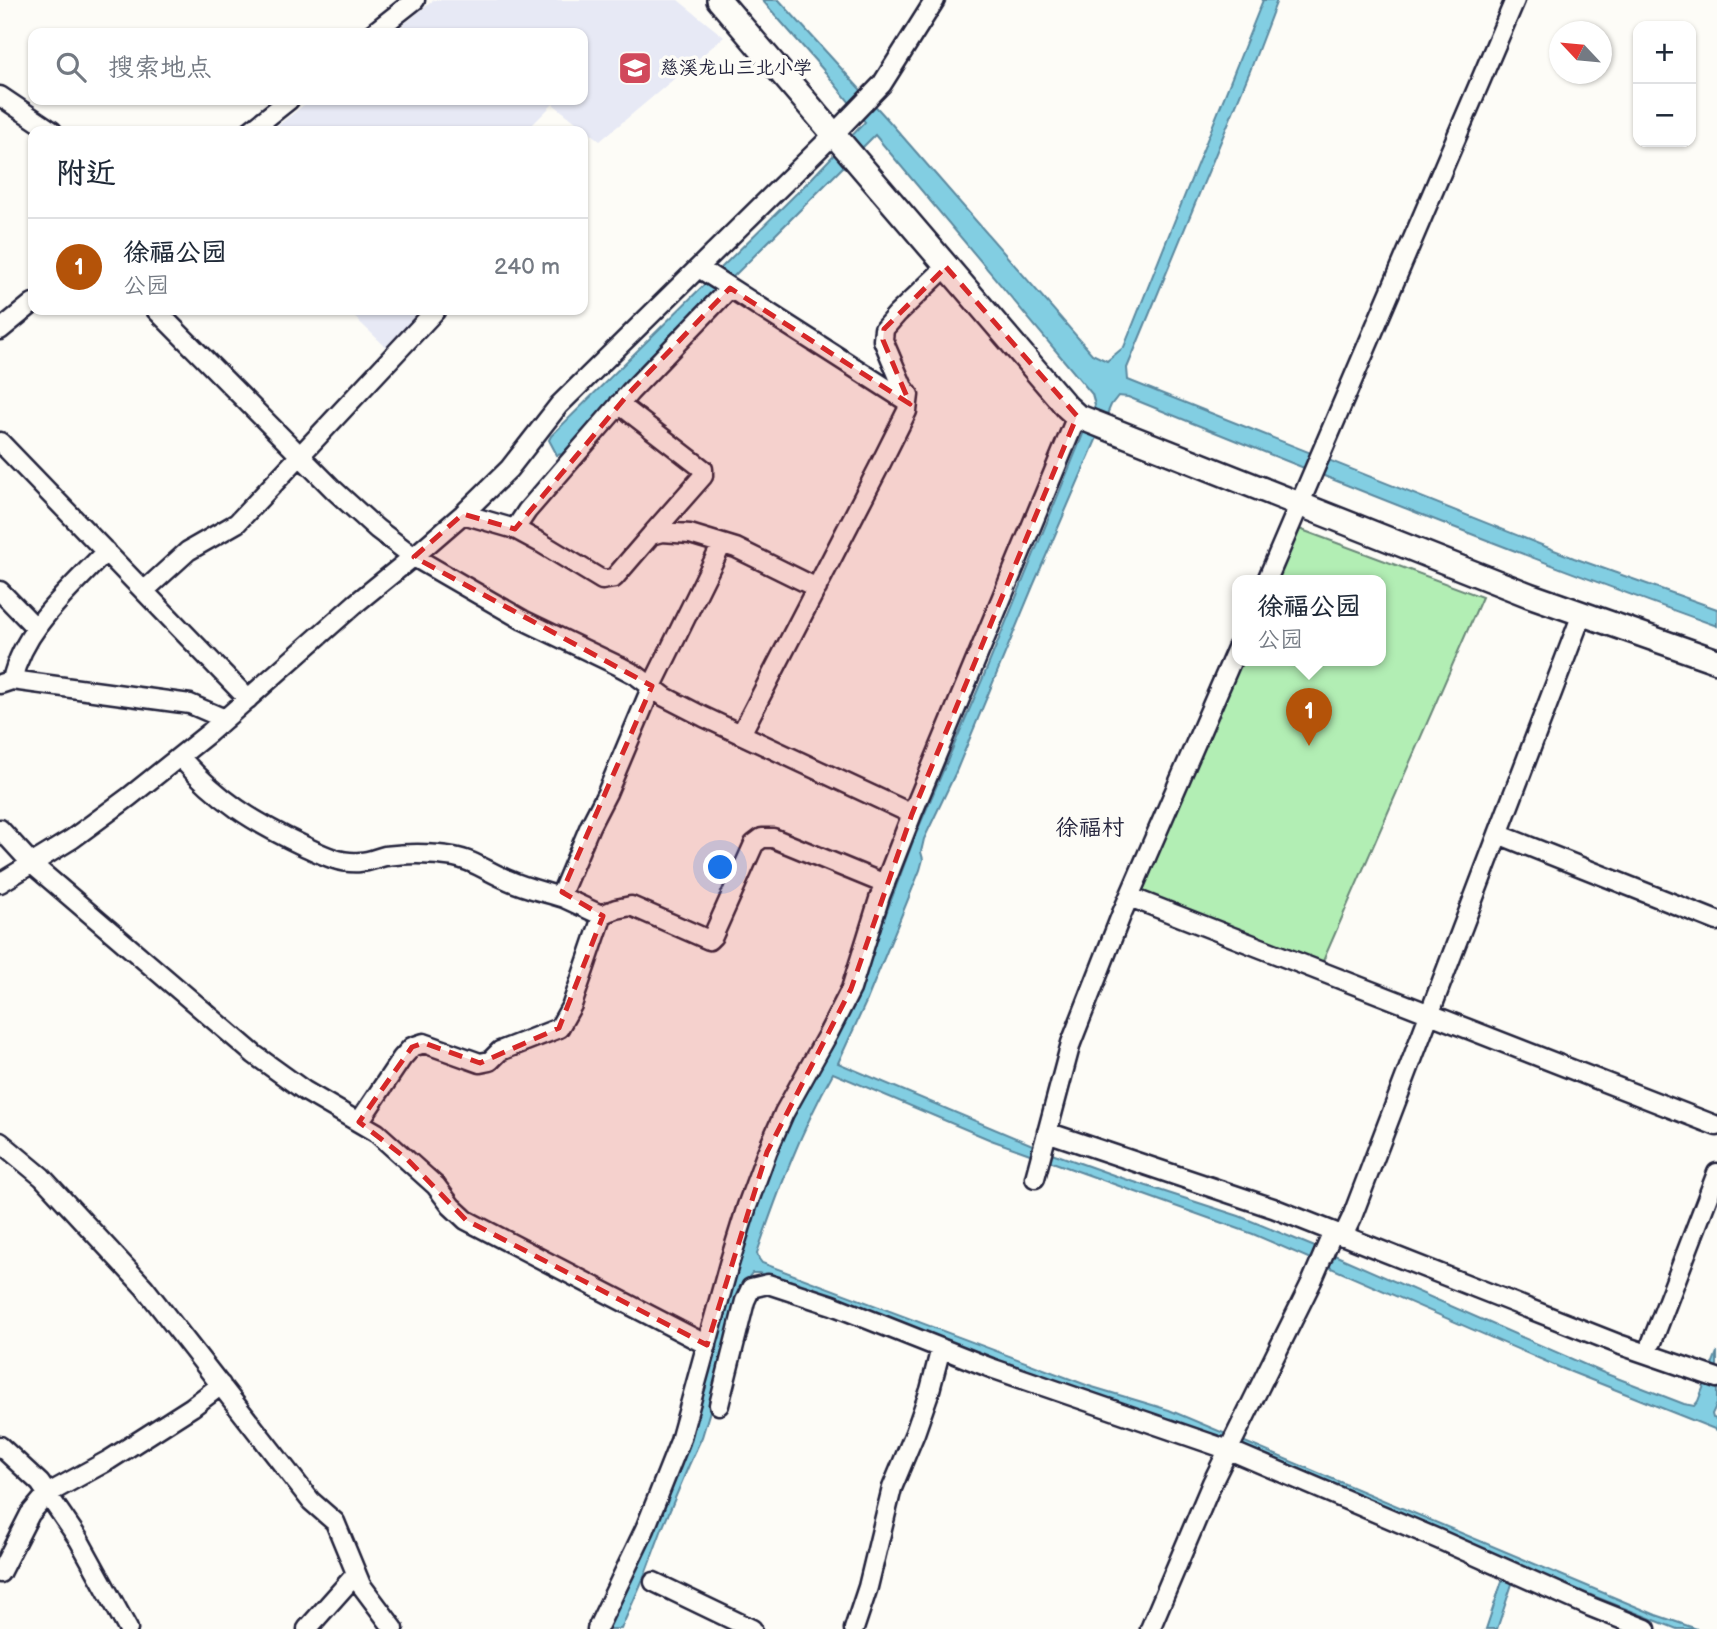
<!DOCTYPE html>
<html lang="zh">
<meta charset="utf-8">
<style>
body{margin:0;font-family:"Balsamiq Sans","LXGW WenKai TC",sans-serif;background:#f2f2f3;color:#1f2937}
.controls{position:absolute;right:21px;top:21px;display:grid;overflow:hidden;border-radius:14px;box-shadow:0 2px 5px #0004}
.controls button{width:63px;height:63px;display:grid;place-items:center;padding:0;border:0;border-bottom:2px solid #e0e1e3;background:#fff;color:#1f2937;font:35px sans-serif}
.compass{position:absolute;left:1549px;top:21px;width:63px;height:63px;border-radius:50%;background:#fff;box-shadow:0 2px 5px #0004;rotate:296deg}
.you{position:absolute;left:721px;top:868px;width:24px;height:24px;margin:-18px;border:5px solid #fff;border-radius:50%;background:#1a73e8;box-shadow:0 0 0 10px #1a73e833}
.badge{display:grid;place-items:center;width:46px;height:46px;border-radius:50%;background:#b45309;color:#fff;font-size:23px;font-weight:700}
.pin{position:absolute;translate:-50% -58px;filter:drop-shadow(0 2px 4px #0008)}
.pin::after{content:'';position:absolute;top:37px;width:24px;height:21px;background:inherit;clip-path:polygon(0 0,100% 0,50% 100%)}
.popup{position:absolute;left:1232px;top:575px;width:154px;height:91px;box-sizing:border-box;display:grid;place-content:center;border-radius:14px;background:#fff;filter:drop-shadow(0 2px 5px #0005);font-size:23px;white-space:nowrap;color:#747a83}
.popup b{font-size:26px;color:#1f2937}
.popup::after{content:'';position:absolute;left:50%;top:100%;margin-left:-14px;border:14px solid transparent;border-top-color:#fff}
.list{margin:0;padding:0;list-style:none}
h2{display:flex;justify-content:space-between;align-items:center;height:91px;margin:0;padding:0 28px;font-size:30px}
h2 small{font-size:23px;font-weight:400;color:#747a83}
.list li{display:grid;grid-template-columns:46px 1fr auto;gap:21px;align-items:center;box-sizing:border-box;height:98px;padding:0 28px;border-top:2px solid #e0e1e3}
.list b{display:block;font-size:26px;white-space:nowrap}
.list p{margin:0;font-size:23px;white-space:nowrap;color:#747a83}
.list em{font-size:23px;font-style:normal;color:#747a83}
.icon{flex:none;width:38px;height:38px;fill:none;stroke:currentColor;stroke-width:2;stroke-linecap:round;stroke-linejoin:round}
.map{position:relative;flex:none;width:1717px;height:1629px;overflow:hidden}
.search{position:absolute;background:#fff;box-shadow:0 2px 5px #0004;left:28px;top:28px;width:560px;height:77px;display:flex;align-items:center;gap:18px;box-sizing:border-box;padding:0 24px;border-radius:14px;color:#747a83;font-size:26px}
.panel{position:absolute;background:#fff;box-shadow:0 2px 5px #0004;left:28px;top:126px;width:560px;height:189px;border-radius:14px}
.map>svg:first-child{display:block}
.built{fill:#e7e9f5}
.green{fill:#b2eeb4;stroke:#6a8878;stroke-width:2}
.water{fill:#82cee2;stroke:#5c899f;stroke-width:2}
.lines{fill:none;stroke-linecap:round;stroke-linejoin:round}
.minor-casing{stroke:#22223b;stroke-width:23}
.tertiary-casing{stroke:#22223b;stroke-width:28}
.minor{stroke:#fdfcf7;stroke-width:18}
.tertiary{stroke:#fdfcf7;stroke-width:23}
.marked{fill:#d62828;fill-opacity:0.2;stroke:#d62828;stroke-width:5;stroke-dasharray:14 9;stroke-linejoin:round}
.labels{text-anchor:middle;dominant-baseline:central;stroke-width:7;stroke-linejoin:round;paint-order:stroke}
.poi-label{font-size:19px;fill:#22223b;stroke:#fdfcf7;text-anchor:start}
.quarter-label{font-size:23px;fill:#22223b;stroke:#fdfcf7}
</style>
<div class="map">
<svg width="1717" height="1629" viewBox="0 0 1717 1629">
<rect width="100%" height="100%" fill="#fdfcf7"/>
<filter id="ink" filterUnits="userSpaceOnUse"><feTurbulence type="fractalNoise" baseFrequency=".0143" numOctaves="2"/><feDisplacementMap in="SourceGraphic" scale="14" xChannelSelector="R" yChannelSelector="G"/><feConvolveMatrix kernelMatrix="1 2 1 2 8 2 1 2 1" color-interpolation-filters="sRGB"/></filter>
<g filter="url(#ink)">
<path class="built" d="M434,0H678L724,37L600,141L553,104L526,131H271L310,100H583V33H393Z
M347,310H426L387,348Z"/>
<path class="green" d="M1294,527L1482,597L1320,968L1136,896L1237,660H1381V580H1272Z"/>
<path class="water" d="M762,0H779L889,121L1092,354L1107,361L1124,347L1263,0H1277L1250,71L1127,368L1128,380L1574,558L1717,609V626C1519,555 1323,476 1128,397L1118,396L1111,405L1033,586L955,774L924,839L921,852L923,859L920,870L867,1000L838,1063L1049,1152L1119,1177L1239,1216L1332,1254L1604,1373L1684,1404L1694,1406L1698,1401L1717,1352V1404L1712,1414L1713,1418L1717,1419V1430L1561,1368L1253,1234L991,1140L833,1073C801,1130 778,1192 757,1253L759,1259L762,1263L1089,1386L1169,1410L1656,1615L1697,1629H1677L1518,1566L1497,1629H1486L1505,1572L1257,1454L1177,1423L1077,1391L759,1273H752L743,1285L719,1381L702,1437L689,1465L662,1529L644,1577L621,1629H606L695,1418L713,1360L740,1257L772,1164L796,1111L853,1002L915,836L985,673L1095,405L1092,394L875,135L680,330L562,454L557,455L549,440L551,436L811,179L865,122L826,73Z"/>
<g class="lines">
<g class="minor-casing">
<path id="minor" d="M373,33L415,0
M0,96L52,131
M250,131L289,100
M699,268L908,402
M156,310L334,490L377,529L414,557L523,620L619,666L636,675L665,697L704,717L912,814
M0,330L33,303
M619,404L703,469V476L651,535
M0,442L248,699
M463,514L515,529L541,543L602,580L614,578L651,535L662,532L690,534L736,548L817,588
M515,529L527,511L630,392L730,288
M1267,580L1515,0
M0,591L36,628
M144,591L188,551L237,523L436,310
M12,680C24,627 70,590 106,551
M0,684L12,680L190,704L225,719
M741,734L880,465L907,411L909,395L903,387L883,340L884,329L897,314L946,267
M180,757C218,800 253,822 304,846C321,854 340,864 360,862C368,862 377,858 385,856C409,853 431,853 454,857C473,860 490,873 508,880C525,888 545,892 564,898
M0,829L32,864L255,1055L305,1091L377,1133L436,1186L451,1206L466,1220L707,1345
M1498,834L1717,921
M0,883L72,839L129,797L209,733L355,604L419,552L463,514L509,469L559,405L834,134L882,84L935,0
M1130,897L1717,1126
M601,915L616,909L631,906L709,940L713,936L754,844L762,838H773L885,884
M359,1122L402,1058L412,1047L424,1043L480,1063L490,1061L500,1051L559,1028L572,1005L601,920V915L564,898L562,892L590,826L607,793L652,686L722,544
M1047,1132L1273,1208L1621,1345L1717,1378
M0,1142L42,1177L144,1287L311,1501L335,1522L361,1585L394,1629
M1035,1178L1071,1043L1122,913L1237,648
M1343,1236L1352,1217L1582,614
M1652,1342L1717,1173
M719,1405L745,1301L751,1288L768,1284L832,1305L991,1368L1229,1450L1438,1539L1591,1607L1646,1629
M0,1446L40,1483L79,1540L128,1629
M0,1573L30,1514L47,1494L109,1460L192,1407L221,1385
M654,1582L752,1629
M307,1629L356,1574
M597,1629L645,1529L680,1441L729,1264L747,1206L767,1152L784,1113L828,1034L851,989L880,896L912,814L1077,416
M854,1629L868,1587L892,1488L915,1433L930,1390L941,1348
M1150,1629L1212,1483L1312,1281L1333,1232"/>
</g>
<g class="tertiary-casing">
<path id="tertiary" d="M719,0L1067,407L1077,416L1529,595L1717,661"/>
</g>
<use href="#minor" class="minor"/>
<use href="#tertiary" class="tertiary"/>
</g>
</g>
<path class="marked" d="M946,267L1077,416L912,814L851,989L767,1152L707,1345L466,1220L407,1159L359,1122L412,1047L424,1043L480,1063L559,1028L603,916L562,892L652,686L414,557L463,514L515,529L630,392L730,288L910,404L883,340L884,329Z"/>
<defs>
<g id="school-square" transform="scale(1.75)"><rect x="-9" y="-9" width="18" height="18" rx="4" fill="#d1495b" stroke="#fdfcf7"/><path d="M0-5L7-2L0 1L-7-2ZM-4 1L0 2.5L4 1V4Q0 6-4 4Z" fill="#fff"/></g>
</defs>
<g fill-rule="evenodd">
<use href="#school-square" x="635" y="68"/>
</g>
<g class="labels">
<g class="poi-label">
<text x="660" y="68">慈溪龙山三北小学</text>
</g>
<g class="quarter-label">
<text x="1090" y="828">徐福村</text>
</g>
</g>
</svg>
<div class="controls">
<button>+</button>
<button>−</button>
</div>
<svg class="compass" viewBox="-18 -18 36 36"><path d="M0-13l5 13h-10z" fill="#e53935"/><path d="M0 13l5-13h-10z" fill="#747a83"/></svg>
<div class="you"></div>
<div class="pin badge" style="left:1309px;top:746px">1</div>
<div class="popup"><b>徐福公园</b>公园</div>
<div class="search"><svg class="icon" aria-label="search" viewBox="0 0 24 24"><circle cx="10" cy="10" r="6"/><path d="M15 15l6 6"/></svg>搜索地点</div>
<section class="panel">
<h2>附近<small></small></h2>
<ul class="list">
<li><span class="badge">1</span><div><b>徐福公园</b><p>公园</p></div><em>240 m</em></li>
</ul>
</section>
</div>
